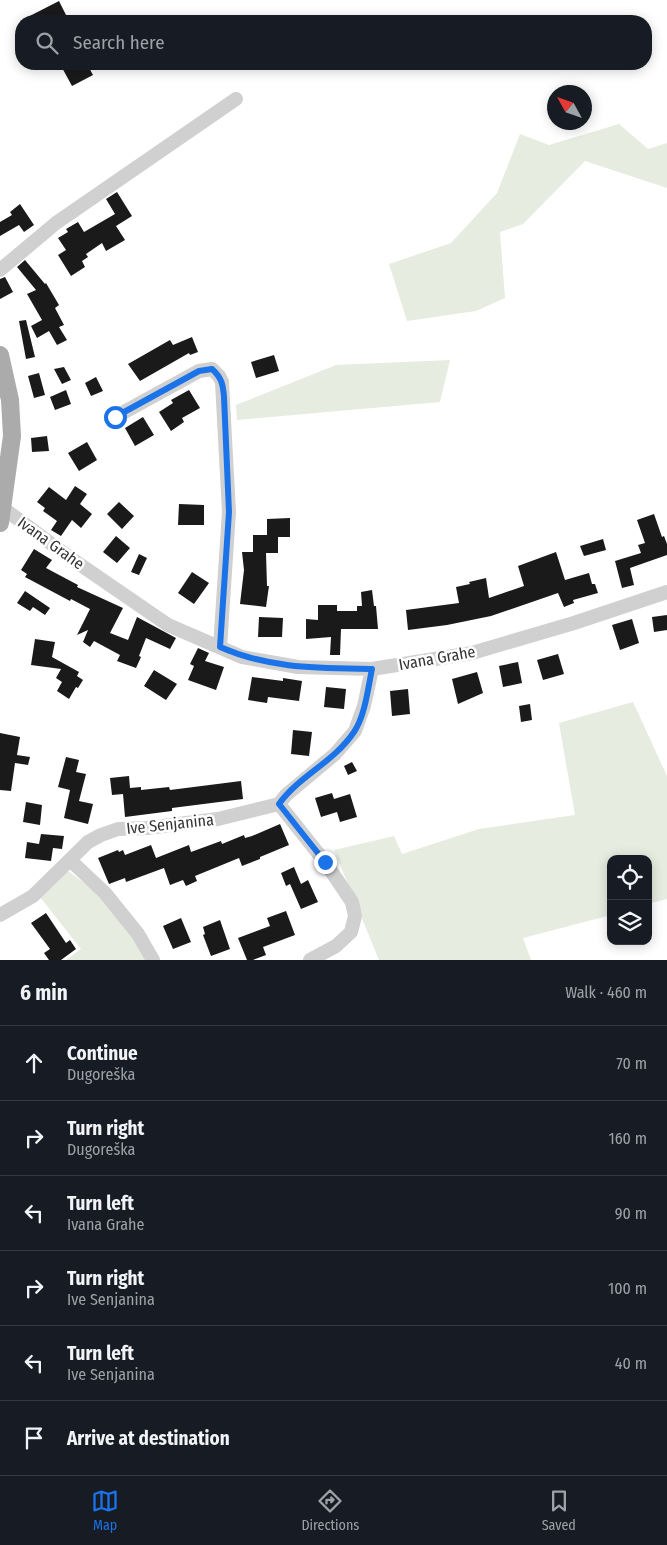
<!DOCTYPE html>
<meta charset="utf-8">
<style>
body{margin:0;font-family:"Fira Sans Condensed",sans-serif;background:#20242c;color:#f1f3f6}
.controls{position:absolute;right:15px;bottom:15px;display:grid;overflow:hidden;border-radius:10px;box-shadow:0 2px 12px #0003}
.controls button{width:45px;height:45px;display:grid;place-items:center;padding:0;border:0;border-bottom:1px solid #363941;background:#171b24;color:#f1f3f6;font:25px sans-serif}
.compass{position:absolute;left:547px;top:85px;width:45px;height:45px;border-radius:50%;background:#171b24;box-shadow:0 2px 12px #0003;rotate:310deg}
.stop{position:absolute;width:15px;height:15px;margin:-11px;border:4px solid #1a73e8;border-radius:50%;background:#fff}
.stop.end{background:#1a73e8;border-color:#fff;box-shadow:0 1px 5px #0008}
.list{margin:0;padding:0;list-style:none}
h2{display:flex;justify-content:space-between;align-items:center;height:65px;margin:0;padding:0 20px;font-size:21px}
h2 small{font-size:16px;font-weight:400;color:#9ea1a6}
.list li{display:grid;grid-template-columns:32px 1fr auto;gap:15px;align-items:center;box-sizing:border-box;height:75px;padding:0 20px;border-top:1px solid #363941}
.list b{display:block;font-size:19px;white-space:nowrap}
.list p{margin:0;font-size:16px;white-space:nowrap;color:#9ea1a6}
.list em{font-size:16px;font-style:normal;color:#9ea1a6}
.icon{flex:none;width:28px;height:28px;fill:none;stroke:currentColor;stroke-width:2;stroke-linecap:round;stroke-linejoin:round}
.map{position:relative;flex:none;width:667px;height:960px;overflow:hidden}
.search{position:absolute;background:#171b24;box-shadow:0 2px 12px #0003;left:15px;right:15px;top:15px;height:55px;display:flex;align-items:center;gap:12px;box-sizing:border-box;padding:0 18px;border-radius:20px;color:#9ea1a6;font-size:19px}
.sheet{height:515px;background:#171b24}
nav{display:flex;justify-content:space-around;align-items:center;box-sizing:border-box;height:70px;border-top:1px solid #363941;background:#171b24;font-size:14px;color:#9ea1a6}
nav a{display:grid;justify-items:center;gap:2px}
nav .on{color:#1a73e8}
.map>svg:first-child{display:block}
.green{fill:#e6ecdf}
.building{fill:#1a1a1a}
.lines{fill:none;stroke-linecap:round;stroke-linejoin:round}
.minor{stroke:#d0d0d0;stroke-width:14}
.major{stroke:#ababab;stroke-width:18}
.route{stroke:#1a73e8;stroke-width:6}
.labels{text-anchor:middle;dominant-baseline:central;stroke-width:5;stroke-linejoin:round;paint-order:stroke}
.street-label{font-size:16px;fill:#333;stroke:#fff}
</style>
<div class="map">
<svg width="667" height="960" viewBox="0 0 667 960">
<rect width="100%" height="100%" fill="#fff"/>
<path class="green" d="M619,124L648,149L667,143V188L585,161L523,224L500,232L505,298L476,311L407,321L389,264L451,243L497,193L520,134L549,145Z
M450,360L440,402L237,420L236,405L336,365Z
M633,702L667,776V899L648,904V859H611V915L523,938L531,960H379L334,850L394,836L402,854L479,829L575,815L559,723Z
M68,871L103,897L149,960H66L81,949L40,897Z"/>
<path class="building" d="M59,1L69,21H20Z
M60,64H87L93,75L72,86Z
M117,192L132,216L116,226L125,240L106,251L102,243L86,254L88,257L82,261L85,267L71,276L58,255L66,250L58,238L68,232L66,229L78,222L84,232L115,214L106,199Z
M20,204L34,225L24,232L19,225L0,236V222L12,215L10,212Z
M25,260L45,284L46,283L59,305L55,308L64,325L59,327L67,340L57,345L49,331L37,338L31,326L42,320L27,294L36,290L17,267Z
M5,277L13,292L0,299V279Z
M26,320L35,357L26,359L19,321Z
M192,337L198,352L190,355L189,353L140,381L128,364L170,340L173,345Z
M274,355L279,371L256,378L251,362Z
M64,367L71,380L62,384L54,369Z
M39,373L45,395L34,398L28,376Z
M96,377L103,391L91,396L85,383Z
M66,390L71,404L55,410L50,397Z
M189,390L200,408L182,418L184,422L171,431L159,412L173,403L171,400Z
M143,417L154,435L135,446L125,428Z
M47,436L49,451L32,452L31,438Z
M87,442L97,460L79,471L68,453Z
M75,486L87,494L80,504L92,514L81,528L72,520L61,536L51,530L57,521L43,511L45,508L37,502L49,487L66,500Z
M119,502L134,516L122,529L107,514Z
M179,504L204,505V525H178Z
M654,514L662,537L664,536L667,544V555L630,568L634,585L622,588L615,561L641,553L638,545L645,543L637,520Z
M290,518V537H278V553H266L267,586H269L266,607L240,604L244,570L242,552H253V535H267V519Z
M116,536L130,548L117,563L103,552Z
M603,539L606,550L584,556L580,546Z
M34,549L52,560L46,568L78,585L77,587L123,608L110,633L128,640L137,617L176,638L170,649L146,638L139,656L141,657L136,668L117,661L120,655L94,641L90,647L83,642L88,630L77,635L90,609L71,599L70,601L25,577L27,574L21,570Z
M556,552L565,580L589,573L592,584H595L598,593L573,600L574,603L564,607L558,593L491,616L447,625L408,630L406,610L459,603L456,587L470,584L469,582L486,578L489,598L524,586L518,566Z
M139,554L147,558L139,575L131,572Z
M192,572L209,583L194,604L178,593Z
M372,590L374,606H376L378,629H341L340,655H330L331,637L306,639V619L318,620V605H337V611H357V606H362L361,592Z
M25,591L50,608L45,615L33,607L30,611L17,603Z
M667,615V630L654,632L652,617Z
M259,617L283,618L282,637H258Z
M632,619L639,643L620,650L612,625Z
M35,639L55,642L52,657L79,672L77,676L83,680L78,688L76,687L69,699L57,691L62,682L56,678L61,669L31,665Z
M198,648L209,653L205,661L224,667L216,690L188,680L194,666L190,664Z
M558,654L564,674L543,680L537,660Z
M518,662L522,683L503,687L499,666Z
M154,670L177,684L166,700L144,686Z
M477,672L483,693L458,704L452,679Z
M252,677L283,681V678L302,681L299,701L268,697L267,703L248,700Z
M326,687L346,689L344,709L324,707Z
M408,689L410,714L392,716L390,691Z
M530,704L532,720L521,722L519,706Z
M293,730L312,732L309,756L291,754Z
M0,733L20,737L17,755L30,757L28,765L15,763L11,791L0,790Z
M66,757L79,760L76,772L86,774L79,801L93,804L88,824L64,818L70,790L58,787Z
M352,762L357,771L348,775L344,766Z
M129,776L130,788L141,787V790L169,787L170,790L241,781L243,799L172,808V811L125,817L123,794L112,795L110,778Z
M332,793L334,799L350,794L357,817L340,822L337,812L321,817L315,798Z
M26,802L42,805L40,825L23,822Z
M280,824L289,845L260,857V859L242,866L239,858L195,876L197,881L186,886L183,880L170,885L164,868L126,882L125,878L109,884L98,858L118,850L119,852L123,850L125,855L151,845L156,858L189,845L191,852L221,841L222,844L244,835L245,838L252,836Z
M41,834L64,836L62,849L53,848L51,861L25,858L27,842L39,844Z
M294,867L301,884L308,880L318,902L301,909L290,884L286,886L281,873Z
M286,911L295,935L263,947L266,955L253,960H247L238,938L270,926L267,918Z
M46,913L66,943L70,940L76,949L61,960H49L44,953L50,949L31,923Z
M181,918L191,942L173,949L163,926Z
M220,920L230,949L211,956L203,935L205,934L203,927Z"/>
<g class="lines">
<path class="minor" d="M0,270L56,223L236,99
M115,417L199,371L212,369L219,376L222,382L229,512L220,647
M3,508L69,557L168,625L242,657L298,667L372,669L472,653L574,623L667,592
M279,804L325,862L352,902L355,916L351,932L336,946L310,960
M70,860L105,893L138,934L153,960
M0,915L33,896L88,842L101,835L118,829L147,828L218,819L279,804L286,795L335,754L355,731L364,706L372,669"/>
<path class="major" d="M0,355L10,400L12,436L0,523"/>
</g>
<g class="lines">
<path class="route" d="M115,417L199,371L212,369C222,378 223,385 224,397L229,512L220,647C270,669 318,668 372,669C368,688 365,716 354,732C334,762 299,776 279,804L325,862"/>
</g>
<g class="labels">
<g class="street-label">
<text transform="translate(51 543) rotate(36)">Ivana Grahe</text>
<text transform="translate(437 658) rotate(-10)">Ivana Grahe</text>
<text transform="translate(170 824) rotate(-6)">Ive Senjanina</text>
</g>
</g>
</svg>
<div class="controls">
<button><svg class="icon" aria-label="locate" viewBox="0 0 24 24"><circle cx="12" cy="12" r="6"/><path d="M12 2v4M12 18v4M2 12h4M18 12h4"/></svg></button>
<button><svg class="icon" aria-label="layers" viewBox="0 0 24 24"><path d="M12 4l9 5-9 5-9-5zM3 14l9 5 9-5"/></svg></button>
</div>
<svg class="compass" viewBox="-18 -18 36 36"><path d="M0-13l5 13h-10z" fill="#e53935"/><path d="M0 13l5-13h-10z" fill="#9ea1a6"/></svg>
<div class="stop" style="left:115px;top:417px"></div>
<div class="stop end" style="left:325px;top:862px"></div>
<div class="search"><svg class="icon" aria-label="search" viewBox="0 0 24 24"><circle cx="10" cy="10" r="6"/><path d="M15 15l6 6"/></svg>Search here</div>
</div>
<section class="sheet">
<h2>6 min<small>Walk · 460 m</small></h2>
<ul class="list">
<li><svg class="icon" aria-label="ahead" viewBox="0 0 24 24"><path d="M12 20V5M6 11l6-6 6 6"/></svg><div><b>Continue</b><p>Dugoreška</p></div><em>70 m</em></li>
<li><svg class="icon" aria-label="right" viewBox="0 0 24 24"><path d="M7 20v-9h11M14 6l5 5-5 5"/></svg><div><b>Turn right</b><p>Dugoreška</p></div><em>160 m</em></li>
<li><svg class="icon" aria-label="left" viewBox="0 0 24 24"><path d="M17 20v-9H6M10 6l-5 5 5 5"/></svg><div><b>Turn left</b><p>Ivana Grahe</p></div><em>90 m</em></li>
<li><svg class="icon" aria-label="right" viewBox="0 0 24 24"><path d="M7 20v-9h11M14 6l5 5-5 5"/></svg><div><b>Turn right</b><p>Ive Senjanina</p></div><em>100 m</em></li>
<li><svg class="icon" aria-label="left" viewBox="0 0 24 24"><path d="M17 20v-9H6M10 6l-5 5 5 5"/></svg><div><b>Turn left</b><p>Ive Senjanina</p></div><em>40 m</em></li>
<li><svg class="icon" aria-label="arrive" viewBox="0 0 24 24"><path d="M6 21V4h12l-3 4 3 4H6"/></svg><div><b>Arrive at destination</b></div></li>
</ul>
</section>
<nav>
<a class="on"><svg class="icon" aria-label="map" viewBox="0 0 24 24"><path d="M3 6l6-2 6 2 6-2v14l-6 2-6-2-6 2zM9 4v14M15 6v14"/></svg>Map</a>
<a><svg class="icon" aria-label="directions" viewBox="0 0 24 24"><path d="M12 3l9 9-9 9-9-9zM9 14v-3h6M13 9l2 2-2 2"/></svg>Directions</a>
<a><svg class="icon" aria-label="saved" viewBox="0 0 24 24"><path d="M7 4h10v16l-5-4-5 4z"/></svg>Saved</a>
</nav>
